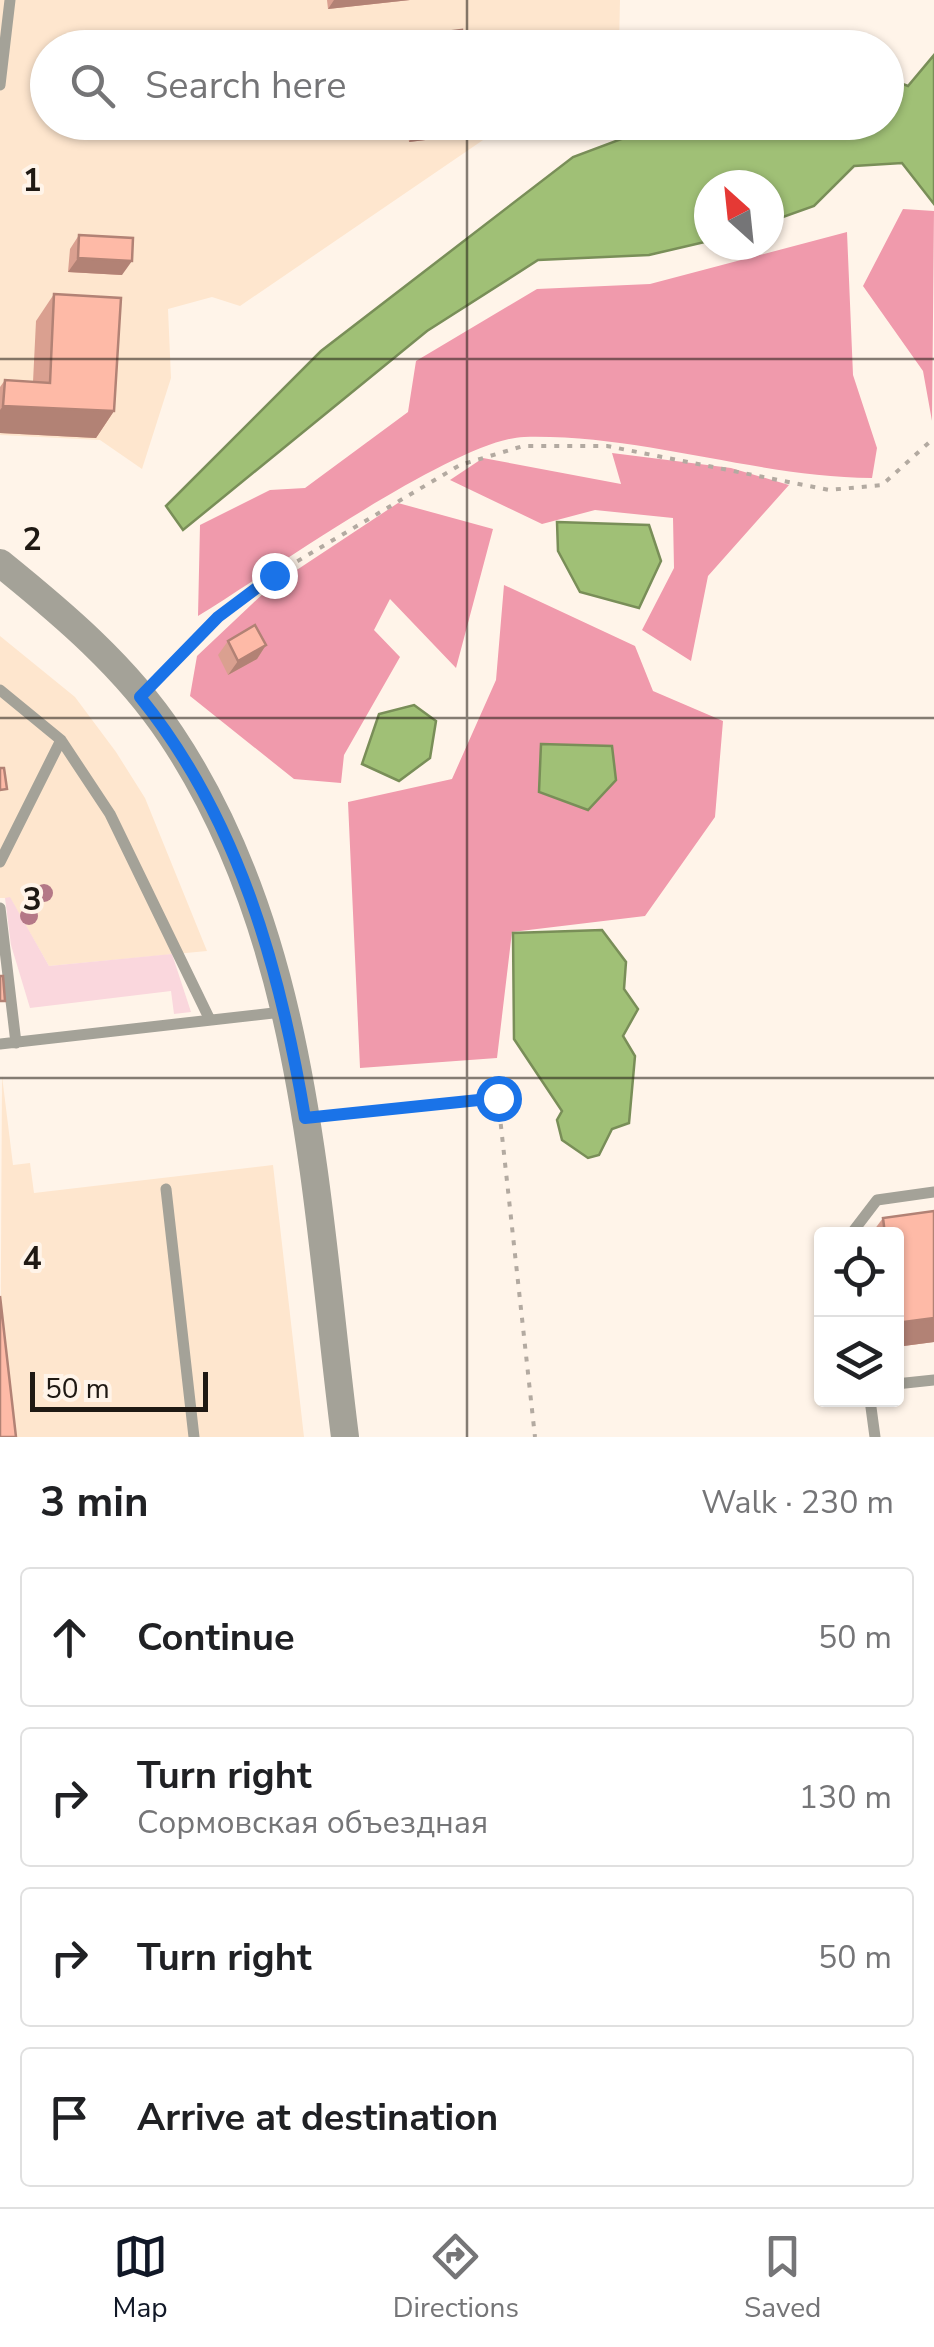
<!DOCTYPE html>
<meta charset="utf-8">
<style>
body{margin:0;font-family:"Nunito Sans",sans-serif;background:#f6f6f6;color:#202124}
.controls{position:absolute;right:30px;bottom:30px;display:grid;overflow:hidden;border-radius:10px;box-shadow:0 2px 8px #0004}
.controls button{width:90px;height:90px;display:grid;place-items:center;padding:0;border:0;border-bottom:2px solid #e0e0e0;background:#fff;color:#202124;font:50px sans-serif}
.compass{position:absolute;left:694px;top:170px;width:90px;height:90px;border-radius:50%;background:#fff;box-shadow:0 2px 8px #0004;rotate:333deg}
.scale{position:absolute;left:30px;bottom:25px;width:178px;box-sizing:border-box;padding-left:10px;border:5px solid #1f1913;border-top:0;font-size:28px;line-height:35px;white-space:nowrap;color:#1f1913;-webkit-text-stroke:8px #fff4e9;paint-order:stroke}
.stop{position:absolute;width:30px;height:30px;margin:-22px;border:8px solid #1a73e8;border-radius:50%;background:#fff}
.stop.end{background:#1a73e8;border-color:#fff;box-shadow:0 2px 10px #0008}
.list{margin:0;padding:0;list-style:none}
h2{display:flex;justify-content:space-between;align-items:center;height:130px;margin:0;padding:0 40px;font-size:42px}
h2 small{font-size:32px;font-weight:400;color:#757577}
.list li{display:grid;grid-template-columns:65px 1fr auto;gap:30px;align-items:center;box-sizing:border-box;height:140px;margin:0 20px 20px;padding:0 20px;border:2px solid #e0e0e0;border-radius:10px}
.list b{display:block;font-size:38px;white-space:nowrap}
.list p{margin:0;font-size:32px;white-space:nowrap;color:#757577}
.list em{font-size:32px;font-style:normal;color:#757577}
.icon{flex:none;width:55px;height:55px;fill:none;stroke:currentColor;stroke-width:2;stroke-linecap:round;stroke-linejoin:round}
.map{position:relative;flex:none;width:934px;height:1437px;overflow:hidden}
.search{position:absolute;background:#fff;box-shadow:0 2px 8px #0004;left:30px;right:30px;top:30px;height:110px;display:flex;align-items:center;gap:25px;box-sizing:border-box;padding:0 35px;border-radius:55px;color:#757577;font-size:38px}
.sheet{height:770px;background:#fff}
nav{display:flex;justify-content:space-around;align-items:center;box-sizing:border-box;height:140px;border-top:2px solid #e0e0e0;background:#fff;font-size:28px;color:#757577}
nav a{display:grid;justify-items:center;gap:5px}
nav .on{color:#111827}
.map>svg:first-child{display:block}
.built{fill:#fee6ce}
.green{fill:#fad7dd}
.forest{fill:#f09aac}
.water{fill:#a0c076;stroke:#798e58;stroke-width:2.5}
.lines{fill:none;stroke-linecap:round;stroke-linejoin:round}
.path{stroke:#b3aaa1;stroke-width:4;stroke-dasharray:5 8;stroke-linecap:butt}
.service{stroke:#a4a298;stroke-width:11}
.tertiary{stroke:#a4a298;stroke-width:28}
.tree{fill:#b47887}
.wall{fill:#daa090}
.shaded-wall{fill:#b28275}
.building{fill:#febaa7;stroke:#b28275;stroke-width:2.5}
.route{stroke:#1a73e8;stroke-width:12}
.grid{fill:none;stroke:#1f1913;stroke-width:2.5;stroke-opacity:0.55}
.grid-label{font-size:32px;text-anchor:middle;font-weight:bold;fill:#1f1913;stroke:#fff4e9;stroke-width:8;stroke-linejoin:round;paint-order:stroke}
</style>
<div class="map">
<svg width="934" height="1437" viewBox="0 0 934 1437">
<rect width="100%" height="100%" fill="#fff4e9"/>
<path class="built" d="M0,0H620L619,46L48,48V122L508,123L240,306L212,297L168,309L171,378L142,469L100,440L0,435Z
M0,636L75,697L116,752L145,798L207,951L49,966L10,898H0Z
M2,1076L13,1165L30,1163L34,1193L273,1165L304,1437H0Z"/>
<path class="green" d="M10,897L49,966L172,954L191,1012L174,1014L171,991L30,1008L11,945L5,898Z"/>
<path class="forest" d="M903,209L934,211L932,421L923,371L863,286Z
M847,232L853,375L877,448L872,478C755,477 642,434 524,437C456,439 265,575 198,616L200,525L270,490L305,488L408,412L416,361L537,289L650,284Z
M612,453L731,468L789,485L708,576L691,661L642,630L674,568L673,518L595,510L542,524L450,480L483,458L621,484Z
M398,503L493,529L456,668L390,599L374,630L400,657L344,755L341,783L294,779L190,696L197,656L268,589Z
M504,585L635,646L653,691L723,721L715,817L645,916L512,932L497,1058L360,1068L348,802L452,779L496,680Z"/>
<path class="water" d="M934,55V204L902,163L854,166L814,206L769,222V185H709V241L649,255L538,260L427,331L183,530L166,506L321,351L573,157L664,123L886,122L887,78L908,86Z
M557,522L649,525L661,561L639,608L580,592L558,551Z
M414,705L436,721L430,758L399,781L362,764L379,714Z
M541,744L612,746L616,780L588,810L539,792Z
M602,930L626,962L624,989L638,1009L623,1036L635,1056L629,1123L612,1129L599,1155L588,1158L562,1140L557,1120L562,1111L514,1039L513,933Z"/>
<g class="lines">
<path class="path" d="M159,678L218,617L274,575L460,465L523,446H607L829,490L882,485L934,438
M329,1116L498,1099L535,1437"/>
<path class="service" d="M0,85L10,0
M0,690L61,740L110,814L210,1020
M0,862L61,740
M0,908L16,1043
M0,1044L282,1012
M166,1189L194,1437
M851,1234L877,1200L934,1192
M896,1384L934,1380
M870,1400L875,1437"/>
<path class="tertiary" d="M0,563C63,614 126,667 171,735C308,940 315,1200 345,1437"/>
</g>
<g class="tree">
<circle cx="44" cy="893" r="9"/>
<circle cx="29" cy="916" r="9"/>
</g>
<path class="wall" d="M327,0H410L328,9Z
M413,36L464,48H405Z
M407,122H468L458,136L409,142Z
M79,235L122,275L68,272L70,249Z
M54,294L114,411L96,438L0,433V387L5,380L33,382L36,321Z
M228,641L266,645L257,659L228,675L218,655Z
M934,1211V1342L896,1347V1234H871L883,1218Z"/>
<path class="shaded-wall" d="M334,0H410L328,9Z
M423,122H468L458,136L409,142Z
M78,258L132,261L122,275L68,272Z
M3,406L114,411L96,438L0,433V410Z
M266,645L257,659L228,675L238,661Z
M934,1318V1342L896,1347V1323Z"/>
<path class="building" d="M462,30L464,48H415L413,36Z
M79,235L133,238L132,261L78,258Z
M54,294L121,298L114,411L3,406L5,380L50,383Z
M255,625L266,645L238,661L228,641Z
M0,768H4L7,789L0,790Z
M0,976H3L5,1001H0Z
M934,1211V1318L896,1323V1234H885L883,1218Z
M0,1296L16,1437H0Z"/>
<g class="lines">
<path class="route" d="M274,575L218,617L140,697C238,818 280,968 305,1118L498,1098"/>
</g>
<path class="grid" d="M467,0V48M467,122V1437M0,359H934M0,718H934M0,1078H934"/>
<g class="grid-label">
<text x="32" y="191">1</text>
<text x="32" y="550">2</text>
<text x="32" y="910">3</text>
<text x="32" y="1269">4</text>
</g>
</svg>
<div class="controls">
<button><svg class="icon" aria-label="locate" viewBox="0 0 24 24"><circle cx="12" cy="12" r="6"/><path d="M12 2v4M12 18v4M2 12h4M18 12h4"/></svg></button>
<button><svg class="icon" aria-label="layers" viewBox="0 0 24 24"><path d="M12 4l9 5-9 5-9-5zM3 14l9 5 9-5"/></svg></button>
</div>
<svg class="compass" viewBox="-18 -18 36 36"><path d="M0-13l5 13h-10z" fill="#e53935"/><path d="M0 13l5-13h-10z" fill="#757577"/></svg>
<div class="scale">50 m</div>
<div class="stop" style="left:498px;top:1098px"></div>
<div class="stop end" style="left:274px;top:575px"></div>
<div class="search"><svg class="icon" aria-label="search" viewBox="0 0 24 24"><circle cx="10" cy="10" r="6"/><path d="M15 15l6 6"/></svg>Search here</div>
</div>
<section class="sheet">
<h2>3 min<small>Walk · 230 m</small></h2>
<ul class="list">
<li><svg class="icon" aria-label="ahead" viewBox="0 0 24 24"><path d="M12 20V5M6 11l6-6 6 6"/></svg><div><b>Continue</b></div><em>50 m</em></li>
<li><svg class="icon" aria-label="right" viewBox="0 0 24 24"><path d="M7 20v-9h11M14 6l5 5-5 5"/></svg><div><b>Turn right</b><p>Сормовская объездная</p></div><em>130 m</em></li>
<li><svg class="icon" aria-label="right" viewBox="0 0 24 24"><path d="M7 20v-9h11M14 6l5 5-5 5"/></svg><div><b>Turn right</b></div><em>50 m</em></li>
<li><svg class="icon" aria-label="arrive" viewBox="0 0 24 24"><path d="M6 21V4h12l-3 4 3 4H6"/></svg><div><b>Arrive at destination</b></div></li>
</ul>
</section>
<nav>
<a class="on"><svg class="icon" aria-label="map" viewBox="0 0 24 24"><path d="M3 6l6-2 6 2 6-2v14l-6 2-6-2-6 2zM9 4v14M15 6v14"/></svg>Map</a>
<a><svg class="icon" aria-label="directions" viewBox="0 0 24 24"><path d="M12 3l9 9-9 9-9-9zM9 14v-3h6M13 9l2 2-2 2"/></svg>Directions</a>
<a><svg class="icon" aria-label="saved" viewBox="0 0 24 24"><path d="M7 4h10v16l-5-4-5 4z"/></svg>Saved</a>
</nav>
